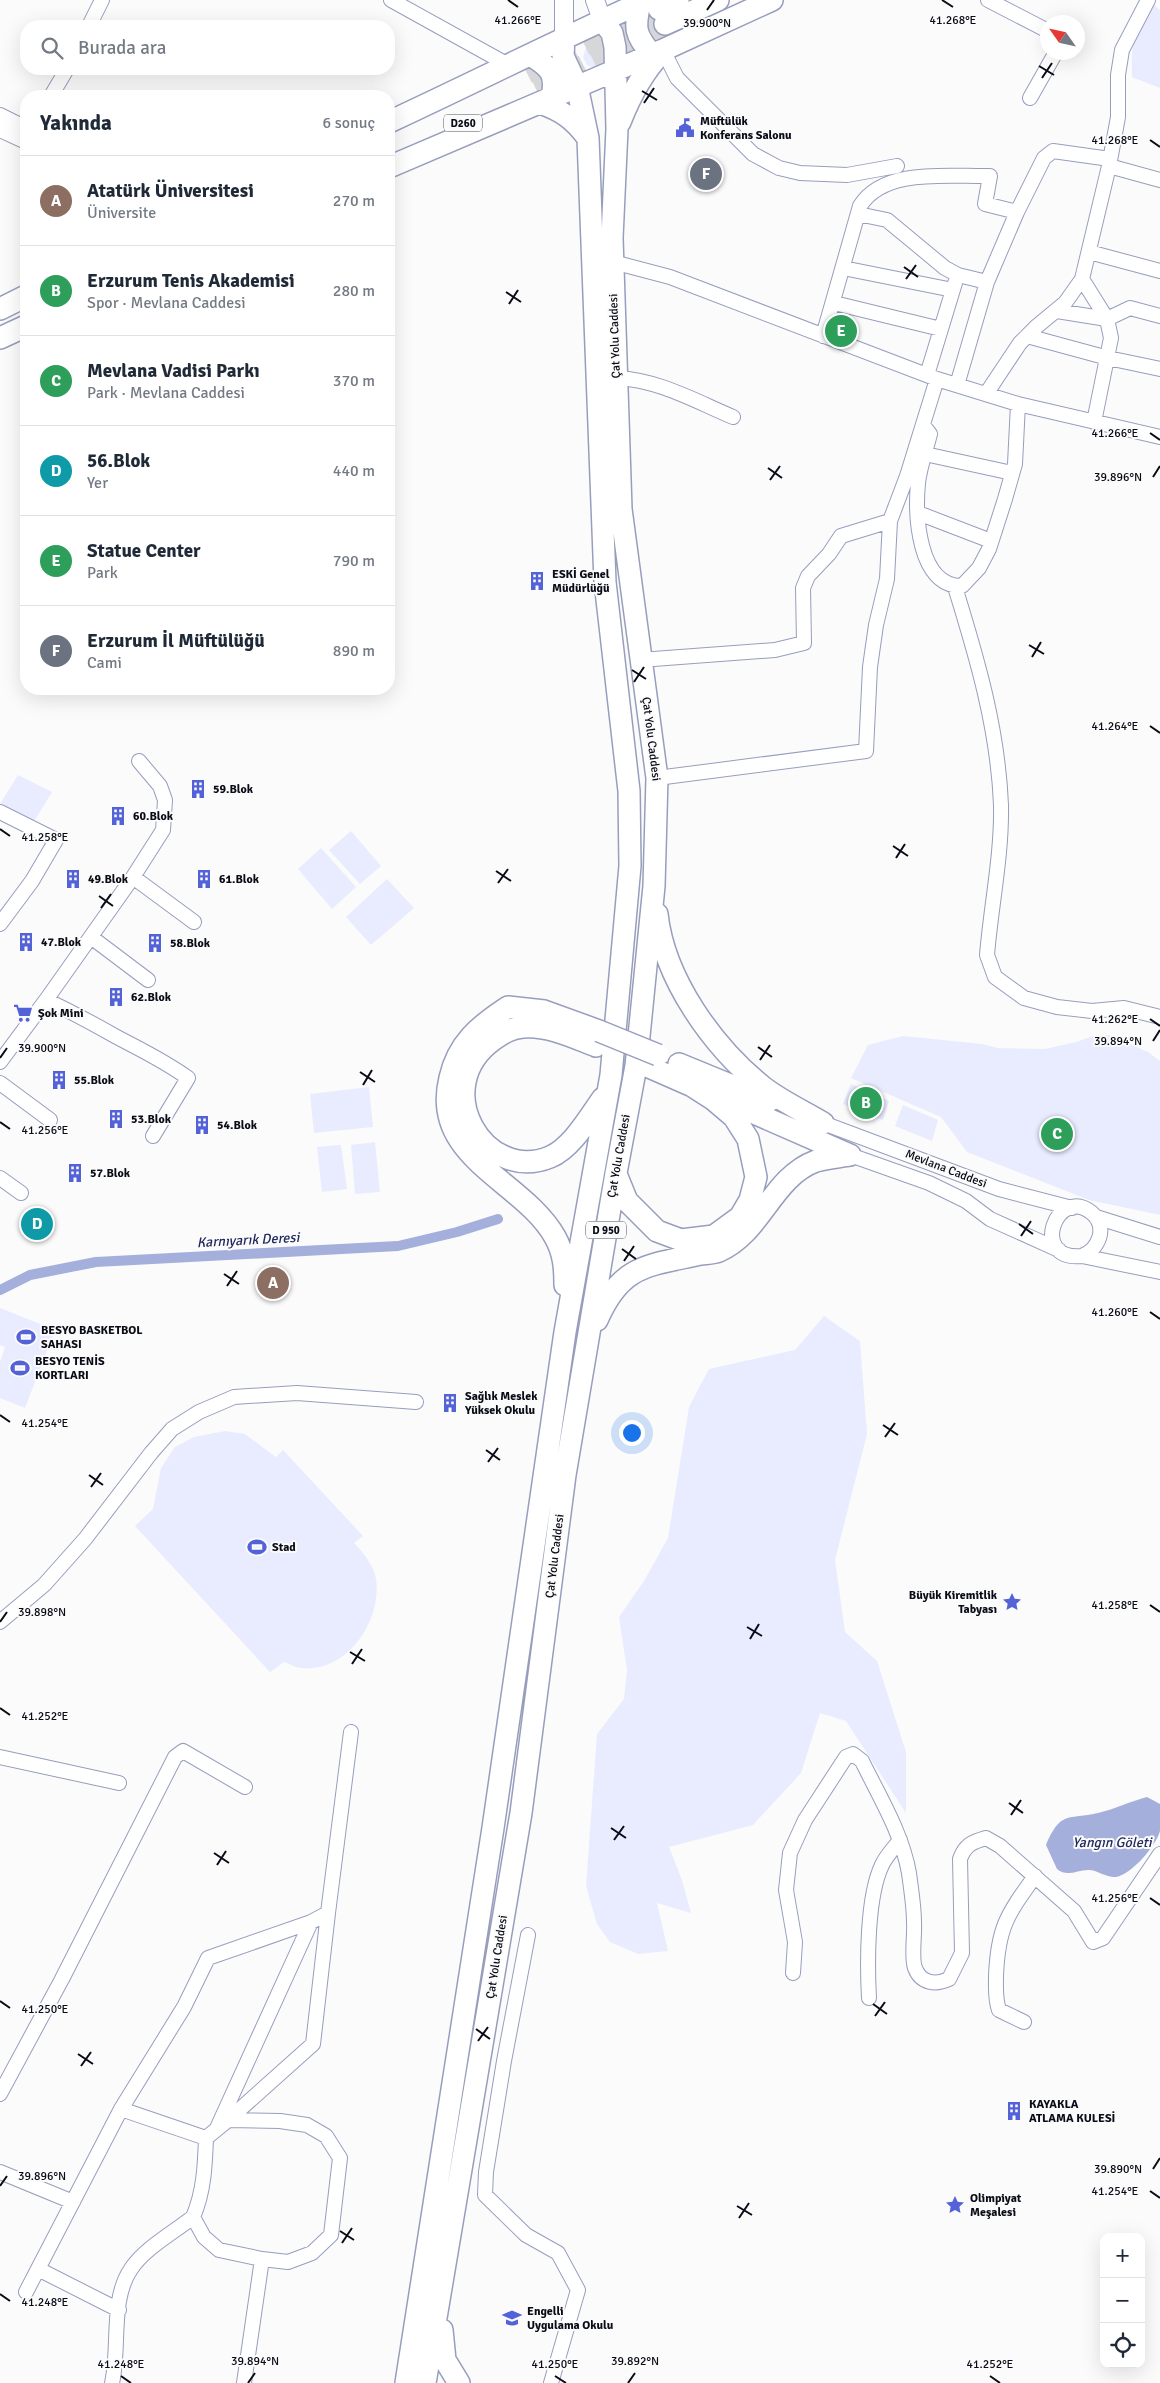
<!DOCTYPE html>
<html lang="tr">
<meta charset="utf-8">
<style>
body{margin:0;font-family:Signika,sans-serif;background:#f6f6f7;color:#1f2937}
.controls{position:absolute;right:15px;bottom:15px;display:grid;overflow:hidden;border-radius:10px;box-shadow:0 5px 20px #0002}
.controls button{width:45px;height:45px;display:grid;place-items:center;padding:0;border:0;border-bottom:1px solid #e0e1e3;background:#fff;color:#1f2937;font:25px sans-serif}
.compass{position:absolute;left:1040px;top:15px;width:45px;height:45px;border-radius:50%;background:#fff;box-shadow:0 5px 20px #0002;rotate:304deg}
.you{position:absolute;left:631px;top:1432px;width:18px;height:18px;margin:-12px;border:4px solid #fff;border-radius:50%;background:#1a73e8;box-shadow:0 0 0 8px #1a73e833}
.badge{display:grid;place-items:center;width:32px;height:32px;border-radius:50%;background:#ea580c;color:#fff;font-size:16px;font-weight:700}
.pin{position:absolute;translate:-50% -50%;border:2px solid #fff;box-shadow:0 1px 5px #0006}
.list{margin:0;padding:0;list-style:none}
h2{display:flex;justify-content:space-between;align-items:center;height:65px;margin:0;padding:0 20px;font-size:21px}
h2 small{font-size:16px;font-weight:400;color:#747a83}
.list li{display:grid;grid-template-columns:32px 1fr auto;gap:15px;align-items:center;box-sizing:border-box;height:90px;padding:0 20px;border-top:1px solid #e0e1e3}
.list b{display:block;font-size:19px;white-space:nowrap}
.list p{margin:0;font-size:16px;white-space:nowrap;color:#747a83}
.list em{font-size:16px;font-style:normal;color:#747a83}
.icon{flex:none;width:28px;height:28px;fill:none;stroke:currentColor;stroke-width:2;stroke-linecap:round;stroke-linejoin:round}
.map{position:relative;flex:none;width:1160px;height:2383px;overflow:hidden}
.search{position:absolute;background:#fff;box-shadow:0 5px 20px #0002;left:20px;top:20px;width:375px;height:55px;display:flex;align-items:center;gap:12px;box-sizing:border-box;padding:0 18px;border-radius:20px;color:#747a83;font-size:19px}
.panel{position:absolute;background:#fff;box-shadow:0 5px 20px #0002;left:20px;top:90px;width:375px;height:605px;border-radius:20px}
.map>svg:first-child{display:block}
.green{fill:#e8ecfe}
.water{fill:#a4afdb}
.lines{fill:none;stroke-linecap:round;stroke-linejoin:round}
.canal{stroke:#a4afdb;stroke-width:10}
.highway-tunnel{stroke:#d7d7d9;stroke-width:21;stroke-dasharray:21 11;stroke-linecap:butt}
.minor-casing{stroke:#979ebd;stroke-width:16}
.major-casing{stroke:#979ebd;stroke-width:20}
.highway-casing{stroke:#979ebd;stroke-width:24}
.minor{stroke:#fff;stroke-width:14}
.major{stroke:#fff;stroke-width:18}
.highway{stroke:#fff;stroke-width:21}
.highway-bridge-casing{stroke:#979ebd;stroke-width:24;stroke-linecap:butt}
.highway-bridge{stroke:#fff;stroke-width:21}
.ticks{fill:none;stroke:#090b16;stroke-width:2}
.labels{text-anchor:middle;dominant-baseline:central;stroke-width:4;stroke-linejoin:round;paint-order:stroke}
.shield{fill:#fbfbfb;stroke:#52535b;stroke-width:1}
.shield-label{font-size:11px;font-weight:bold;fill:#090b16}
.poi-label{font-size:12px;font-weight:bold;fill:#090b16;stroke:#fbfbfb;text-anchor:start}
.street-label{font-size:12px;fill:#090b16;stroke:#fbfbfb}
.water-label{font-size:14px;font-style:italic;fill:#22295e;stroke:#fbfbfb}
.ticks-label{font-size:12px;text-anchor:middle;fill:#090b16;stroke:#fbfbfb;stroke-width:4;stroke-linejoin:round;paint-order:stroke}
</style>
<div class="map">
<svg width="1160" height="2383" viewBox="0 0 1160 2383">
<rect width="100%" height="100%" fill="#fbfbfb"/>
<path class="green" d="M1154,5L1160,10V88L1132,77C1131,42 1133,33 1154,5Z
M596,39L605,42L611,59L596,69L587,65L583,57L587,44Z
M18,775L52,792L33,823L0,804Z
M351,831L381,866L360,884L329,850Z
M321,848L356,887L332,909L298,869Z
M387,879L414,908L371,945L346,917Z
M1109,1035L1148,1052L1160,1061V1215L1089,1200L967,1152L941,1117L851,1078L868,1045L903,1036L982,1044L997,1048L1045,1049L1076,1042L1093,1036Z
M851,1084L889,1101L883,1120L843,1104Z
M369,1087L373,1127L314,1133L310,1094Z
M903,1105L938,1120L932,1141L895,1126Z
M375,1142L380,1192L355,1194L351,1145Z
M341,1145L347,1189L322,1192L317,1147Z
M0,1308L55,1330L25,1408L0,1398V1362L5,1347L0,1345Z
M824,1316L860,1341L867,1434L835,1560L845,1632L877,1661L906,1752V1813L846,1721L820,1713L801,1773L753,1825L669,1847L682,1880L691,1913L657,1903L668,1951L638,1954L610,1942L597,1924L586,1886L597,1734L624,1699L627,1670L619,1617L644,1581L668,1538L689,1407L709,1369L795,1350Z
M225,1431L245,1434L276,1457L283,1450L363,1536L354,1543C363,1552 374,1566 376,1579C382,1620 348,1672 302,1668C296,1668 290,1664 284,1662L270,1672L135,1526L153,1509L161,1468L175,1447L194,1437Z"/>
<path class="water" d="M1147,1797L1160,1804C1160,1812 1160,1823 1160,1831C1156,1846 1132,1874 1116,1877C1107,1878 1099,1871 1090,1870C1078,1869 1068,1878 1057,1869L1046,1845C1061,1810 1068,1820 1098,1813C1115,1809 1131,1801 1147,1797Z"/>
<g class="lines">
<path class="canal" d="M0,1290L30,1275L96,1262L398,1246L457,1232L498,1219"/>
<path class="highway-tunnel" d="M527,73L652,13
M536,89L665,24"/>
<g class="minor-casing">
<path id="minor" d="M391,0L510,66
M988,0L1048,31
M89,26L102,0
M663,50L677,78L753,154L779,168L800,173L847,175L897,166
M51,96L67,69
M1030,98L1056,52
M0,115L26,128
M0,130L26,142
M1109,166L1160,180
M858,214L887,220L945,268L958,275L987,282
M1089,252L1160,271
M613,262L670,277L937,379L1018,404L1160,437
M843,268L953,290
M1082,279L1107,319L1111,338L1094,422
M834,303L941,329
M1057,311L1107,319L1130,308L1160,316
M823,336L860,206C884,167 950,177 990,176L985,204L1017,212
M1027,336L1108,358L1160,369
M927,375L955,283
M617,378C659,380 695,401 733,417
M957,385L987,282L1017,212L1044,158L1053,151L1110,159
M986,394L1020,343L1036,327L1065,303L1082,279L1109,166L1118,117V75L1122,50L1148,0
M923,425L930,434C926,450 920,466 918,483C915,515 918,587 962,586L979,568L989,549L1005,499L1015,464L1018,404
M925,454L1012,473
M918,513L991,541
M955,587C977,658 998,729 1001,805C1002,855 991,906 987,955L995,977L1024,998L1057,1007L1092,1011L1124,1008L1160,1017
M640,660L775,650L804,643L803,588L808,576L829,554L841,536L890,521L907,476L937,379
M657,778L866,751L870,667L876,625L887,579L890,521
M0,812L56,840L32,881L0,924
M133,877L194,922
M91,937L148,980
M46,1000L133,877L163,830L165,800L160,786L139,761
M0,1062L46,1000C70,1011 92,1023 115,1036C141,1050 163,1060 188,1078L153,1136
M0,1083L50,1120
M823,1123L999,1189L1072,1208
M850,1155L929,1183L966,1201L990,1219L1059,1250
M0,1178L21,1193
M1096,1217L1160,1237
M1082,1256C1099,1249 1108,1227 1092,1213C1057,1184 1028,1261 1082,1256L1160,1272
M0,1622L44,1585L85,1539L151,1453L172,1429L199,1412L234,1397L297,1393L416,1402
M0,1757L119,1783
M328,1913L351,1732
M528,1935L504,2061L486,2172L485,2195L526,2235L558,2253L578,2290L551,2383
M793,1973L795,1942L786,1890L790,1853L805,1820L846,1757L853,1754L862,1761C879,1796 902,1833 909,1873C911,1889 914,1906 914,1922C915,1934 911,1958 915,1968C921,1984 936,1985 949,1979L962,1953L960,1859C965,1845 972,1842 986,1838L1000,1846L1074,1911L1093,1942L1103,1938L1160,1854
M869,1998C867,1962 867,1896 882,1865C886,1856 894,1848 900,1840
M1024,2022L999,2010C995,1999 996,1988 996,1976C998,1927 1007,1915 1035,1876
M0,2094L62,1979L175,1757L183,1751L245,1787
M121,2109L206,2138
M228,2120L280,2121L307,2125L326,2136L340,2158L331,2235L312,2253L288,2262L262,2259L219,2250L204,2237L193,2217C204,2192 205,2165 206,2138Z
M218,2126L311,1922
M0,2172L73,2202
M38,2269L119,2310
M26,2292L121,2109L184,2007L208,1958L311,1922L328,1913L313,2044L228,2120
M112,2383C120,2349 110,2299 131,2269C145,2248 173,2233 193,2217
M244,2383L262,2259"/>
</g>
<g class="major-casing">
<path id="major" d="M564,0V37
M595,0L602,20"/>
</g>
<g class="highway-casing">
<path id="highway" d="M640,3C634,28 635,35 652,55
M659,9L678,0
M665,24L718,0
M530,55C550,67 557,73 552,97
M540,103C561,110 574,119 587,137
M389,122C475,82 560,39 647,0
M620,122C630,96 643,72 662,52
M389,167L663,50L772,0
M0,309L26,296
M0,338L26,326
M657,914C664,979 713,1047 763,1087C781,1101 803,1111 823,1123
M596,1046C573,1037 548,1025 523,1027C511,1028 503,1033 493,1040C427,1088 485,1184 550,1157C572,1148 590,1116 603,1098
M679,1064L769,1101
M649,1067L850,1155
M616,1174L627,1201L657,1231L681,1240L714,1236L740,1217L750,1200L756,1177L748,1139L734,1117L714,1100L689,1084
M565,1285C565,1268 564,1253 555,1237C523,1180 430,1158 450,1078C458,1043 479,1026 508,1007L544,1011L599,1031
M597,1320C620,1267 644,1266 696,1255C703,1253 712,1254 719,1251C761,1233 772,1177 816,1161C827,1158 839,1157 850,1155
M442,2330L445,2360L459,2383
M406,2383L493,1828L565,1332L611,1075L630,866L629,791L605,582L588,138L577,86L563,56L564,37
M425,2383L521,1813L565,1475L616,1173L636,1066L654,886L657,778L621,509L612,238L617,129L615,47L612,33L602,20"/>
</g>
<use href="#minor" class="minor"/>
<use href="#major" class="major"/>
<use href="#highway" class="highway"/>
<g class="highway-bridge-casing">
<path id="highway-bridge" d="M599,1031L658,1055"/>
</g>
<use href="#highway-bridge" class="highway-bridge"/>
</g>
<path class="ticks" d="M508,0L518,7M942,0L953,7M707,10L714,0M1039,66L1054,75M1042,78L1052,63M642,91L657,100M644,103L654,88M1150,140L1160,147M904,267L918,277M906,279L916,265M506,292L521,302M509,304L518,290M1150,433L1160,440M768,468L782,478M1153,477L1160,466M770,480L780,466M1029,645L1044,654M1032,657L1041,642M632,670L646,679M634,682L644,667M1150,726L1160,733M0,829L10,836M893,846L908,856M896,858L905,844M496,871L511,881M498,883L508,869M99,896L113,906M101,908L111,894M1150,1019L1160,1026M1153,1041L1160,1030M758,1047L772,1057M0,1058L7,1048M760,1060L770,1045M360,1072L375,1082M363,1085L372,1070M0,1122L10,1129M1019,1224L1033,1234M1021,1236L1031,1221M622,1249L636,1259M624,1261L634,1246M224,1274L239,1284M227,1286L237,1271M1150,1312L1160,1319M0,1415L10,1422M883,1425L898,1435M885,1437L895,1423M486,1450L500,1460M488,1462L498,1448M89,1475L103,1485M91,1487L101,1473M1150,1605L1160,1612M0,1622L7,1612M747,1627L762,1636M750,1639L759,1624M350,1652L365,1661M352,1664L362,1649M0,1708L10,1715M1009,1803L1023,1813M1011,1815L1021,1800M611,1828L626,1838M614,1840L624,1826M214,1853L229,1863M217,1865L226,1851M1150,1898L1160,1905M0,2001L10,2008M873,2004L887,2014M875,2016L885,2002M476,2029L490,2039M478,2041L488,2027M78,2054L93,2064M81,2066L91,2052M1153,2169L1160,2158M0,2186L7,2176M1150,2191L1160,2198M737,2206L752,2215M739,2218L749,2203M340,2231L354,2240M342,2243L352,2228M0,2294L10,2301M121,2376L131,2383M555,2376L566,2383M990,2376L1000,2383M248,2383L255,2373M628,2383L635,2373"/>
<defs>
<g id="civic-bare" transform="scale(1.5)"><path d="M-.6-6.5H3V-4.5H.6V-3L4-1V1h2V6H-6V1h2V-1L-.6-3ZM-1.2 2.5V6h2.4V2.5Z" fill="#5462d8" stroke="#fbfbfb" stroke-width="2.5" paint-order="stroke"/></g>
<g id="building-bare" transform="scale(1.5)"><path d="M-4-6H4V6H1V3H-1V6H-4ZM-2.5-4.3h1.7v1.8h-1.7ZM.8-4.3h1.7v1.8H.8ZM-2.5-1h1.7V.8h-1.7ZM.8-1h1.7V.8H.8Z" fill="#5462d8" stroke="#fbfbfb" stroke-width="2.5" paint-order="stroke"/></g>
<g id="supermarket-bare" transform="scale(1.5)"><path d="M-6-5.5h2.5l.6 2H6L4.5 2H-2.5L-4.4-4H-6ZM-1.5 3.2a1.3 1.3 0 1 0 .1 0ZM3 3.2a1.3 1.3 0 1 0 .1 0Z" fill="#5462d8" stroke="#fbfbfb" stroke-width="2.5" paint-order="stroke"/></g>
<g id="stadium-bare" transform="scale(1.5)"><path d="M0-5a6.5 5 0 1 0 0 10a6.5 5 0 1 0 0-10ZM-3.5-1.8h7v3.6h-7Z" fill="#5462d8" stroke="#fbfbfb" stroke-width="2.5" paint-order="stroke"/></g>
<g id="sight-bare" transform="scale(1.5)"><path d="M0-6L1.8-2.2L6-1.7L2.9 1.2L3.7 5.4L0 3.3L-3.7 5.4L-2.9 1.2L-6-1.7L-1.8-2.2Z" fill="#5462d8" stroke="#fbfbfb" stroke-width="2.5" paint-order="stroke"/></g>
<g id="school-bare" transform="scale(1.5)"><path d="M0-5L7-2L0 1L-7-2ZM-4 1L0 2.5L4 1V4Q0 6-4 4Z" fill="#5462d8" stroke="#fbfbfb" stroke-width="2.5" paint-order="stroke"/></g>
</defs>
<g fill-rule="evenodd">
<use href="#civic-bare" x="685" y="128"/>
<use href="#building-bare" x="537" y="581"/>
<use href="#building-bare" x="198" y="789"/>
<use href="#building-bare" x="118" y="816"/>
<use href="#building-bare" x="73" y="879"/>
<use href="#building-bare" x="204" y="879"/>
<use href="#building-bare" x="26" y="942"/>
<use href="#building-bare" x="155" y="943"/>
<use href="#building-bare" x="116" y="997"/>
<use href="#supermarket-bare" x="23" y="1013"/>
<use href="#building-bare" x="59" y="1080"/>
<use href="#building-bare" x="116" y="1119"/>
<use href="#building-bare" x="202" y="1125"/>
<use href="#building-bare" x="75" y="1173"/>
<use href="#stadium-bare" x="26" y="1337"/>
<use href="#stadium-bare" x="20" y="1368"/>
<use href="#building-bare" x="450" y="1403"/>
<use href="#stadium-bare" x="257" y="1547"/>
<use href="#sight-bare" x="1012" y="1602"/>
<use href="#building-bare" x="1014" y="2111"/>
<use href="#sight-bare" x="955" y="2205"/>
<use href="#school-bare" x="512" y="2318"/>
</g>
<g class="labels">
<g class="shield">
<rect x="444" y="114.5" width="38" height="17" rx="4"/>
<rect x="586" y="1221.5" width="40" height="17" rx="4"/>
</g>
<g class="shield-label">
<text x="463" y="123">D260</text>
<text x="606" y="1230">D 950</text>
</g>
<g class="poi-label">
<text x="700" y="121">Müftülük<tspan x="700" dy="14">Konferans Salonu</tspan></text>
<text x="552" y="574">ESKİ Genel<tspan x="552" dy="14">Müdürlüğü</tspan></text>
<text x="213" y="789">59.Blok</text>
<text x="133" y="816">60.Blok</text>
<text x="88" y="879">49.Blok</text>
<text x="219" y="879">61.Blok</text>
<text x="41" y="942">47.Blok</text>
<text x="170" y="943">58.Blok</text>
<text x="131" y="997">62.Blok</text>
<text x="38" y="1013">Şok Mini</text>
<text x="74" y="1080">55.Blok</text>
<text x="131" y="1119">53.Blok</text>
<text x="217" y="1125">54.Blok</text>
<text x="90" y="1173">57.Blok</text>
<text x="41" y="1330">BESYO BASKETBOL<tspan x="41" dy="14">SAHASI</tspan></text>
<text x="35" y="1361">BESYO TENİS<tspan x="35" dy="14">KORTLARI</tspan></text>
<text x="465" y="1396">Sağlık Meslek<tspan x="465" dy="14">Yüksek Okulu</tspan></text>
<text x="272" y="1547">Stad</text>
<text x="997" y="1595" text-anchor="end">Büyük Kiremitlik<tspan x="997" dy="14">Tabyası</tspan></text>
<text x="1029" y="2104">KAYAKLA<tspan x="1029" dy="14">ATLAMA KULESİ</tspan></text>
<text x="970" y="2198">Olimpiyat<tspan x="970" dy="14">Meşalesi</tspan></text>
<text x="527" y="2311">Engelli<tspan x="527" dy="14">Uygulama Okulu</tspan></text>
</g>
<g class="street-label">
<text transform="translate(615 336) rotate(-92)">Çat Yolu Caddesi</text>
<text transform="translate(651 739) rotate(83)">Çat Yolu Caddesi</text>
<text transform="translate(619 1156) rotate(-80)">Çat Yolu Caddesi</text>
<text transform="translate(946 1169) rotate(21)">Mevlana Caddesi</text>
<text transform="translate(555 1556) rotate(-83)">Çat Yolu Caddesi</text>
<text transform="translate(497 1957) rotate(-81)">Çat Yolu Caddesi</text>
</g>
<g class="water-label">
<text transform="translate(248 1240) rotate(-3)">Karnıyarık Deresi</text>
<text x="1112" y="1842">Yangın Göleti</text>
</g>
</g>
<g class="ticks-label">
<text x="953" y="24">41.268°E</text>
<text x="518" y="24">41.266°E</text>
<text x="707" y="27">39.900°N</text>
<text x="1115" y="144">41.268°E</text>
<text x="1115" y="437">41.266°E</text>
<text x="1118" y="481">39.896°N</text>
<text x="1115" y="730">41.264°E</text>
<text x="45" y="841">41.258°E</text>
<text x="1115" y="1023">41.262°E</text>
<text x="1118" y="1045">39.894°N</text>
<text x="42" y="1052">39.900°N</text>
<text x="45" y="1134">41.256°E</text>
<text x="1115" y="1316">41.260°E</text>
<text x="45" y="1427">41.254°E</text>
<text x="1115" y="1609">41.258°E</text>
<text x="42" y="1616">39.898°N</text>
<text x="45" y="1720">41.252°E</text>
<text x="1115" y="1902">41.256°E</text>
<text x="45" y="2013">41.250°E</text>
<text x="1118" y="2173">39.890°N</text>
<text x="42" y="2180">39.896°N</text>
<text x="1115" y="2195">41.254°E</text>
<text x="45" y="2306">41.248°E</text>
<text x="255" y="2365">39.894°N</text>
<text x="635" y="2365">39.892°N</text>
<text x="121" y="2368">41.248°E</text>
<text x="555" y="2368">41.250°E</text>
<text x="990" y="2368">41.252°E</text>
</g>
</svg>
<div class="controls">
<button>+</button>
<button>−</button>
<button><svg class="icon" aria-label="locate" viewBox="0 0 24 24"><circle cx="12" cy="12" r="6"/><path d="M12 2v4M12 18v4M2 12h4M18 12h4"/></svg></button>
</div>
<svg class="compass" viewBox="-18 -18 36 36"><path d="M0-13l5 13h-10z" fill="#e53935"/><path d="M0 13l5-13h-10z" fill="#747a83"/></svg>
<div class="you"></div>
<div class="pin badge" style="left:273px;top:1283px;background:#8d6e63">A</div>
<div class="pin badge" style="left:866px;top:1103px;background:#2e9e5b">B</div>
<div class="pin badge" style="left:1057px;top:1134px;background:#2e9e5b">C</div>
<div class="pin badge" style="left:37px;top:1224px;background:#0f9aa8">D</div>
<div class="pin badge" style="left:841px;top:331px;background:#2e9e5b">E</div>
<div class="pin badge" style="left:706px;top:174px;background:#6b7280">F</div>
<div class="search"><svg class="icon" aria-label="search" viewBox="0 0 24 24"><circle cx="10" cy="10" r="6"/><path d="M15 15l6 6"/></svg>Burada ara</div>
<section class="panel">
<h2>Yakında<small>6 sonuç</small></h2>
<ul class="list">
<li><span class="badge" style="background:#8d6e63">A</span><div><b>Atatürk Üniversitesi</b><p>Üniversite</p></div><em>270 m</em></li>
<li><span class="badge" style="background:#2e9e5b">B</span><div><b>Erzurum Tenis Akademisi</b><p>Spor · Mevlana Caddesi</p></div><em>280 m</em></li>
<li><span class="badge" style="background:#2e9e5b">C</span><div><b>Mevlana Vadisi Parkı</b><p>Park · Mevlana Caddesi</p></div><em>370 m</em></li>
<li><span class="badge" style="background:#0f9aa8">D</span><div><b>56.Blok</b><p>Yer</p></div><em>440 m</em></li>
<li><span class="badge" style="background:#2e9e5b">E</span><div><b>Statue Center</b><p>Park</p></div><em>790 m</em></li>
<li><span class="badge" style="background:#6b7280">F</span><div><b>Erzurum İl Müftülüğü</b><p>Cami</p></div><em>890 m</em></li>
</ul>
</section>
</div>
